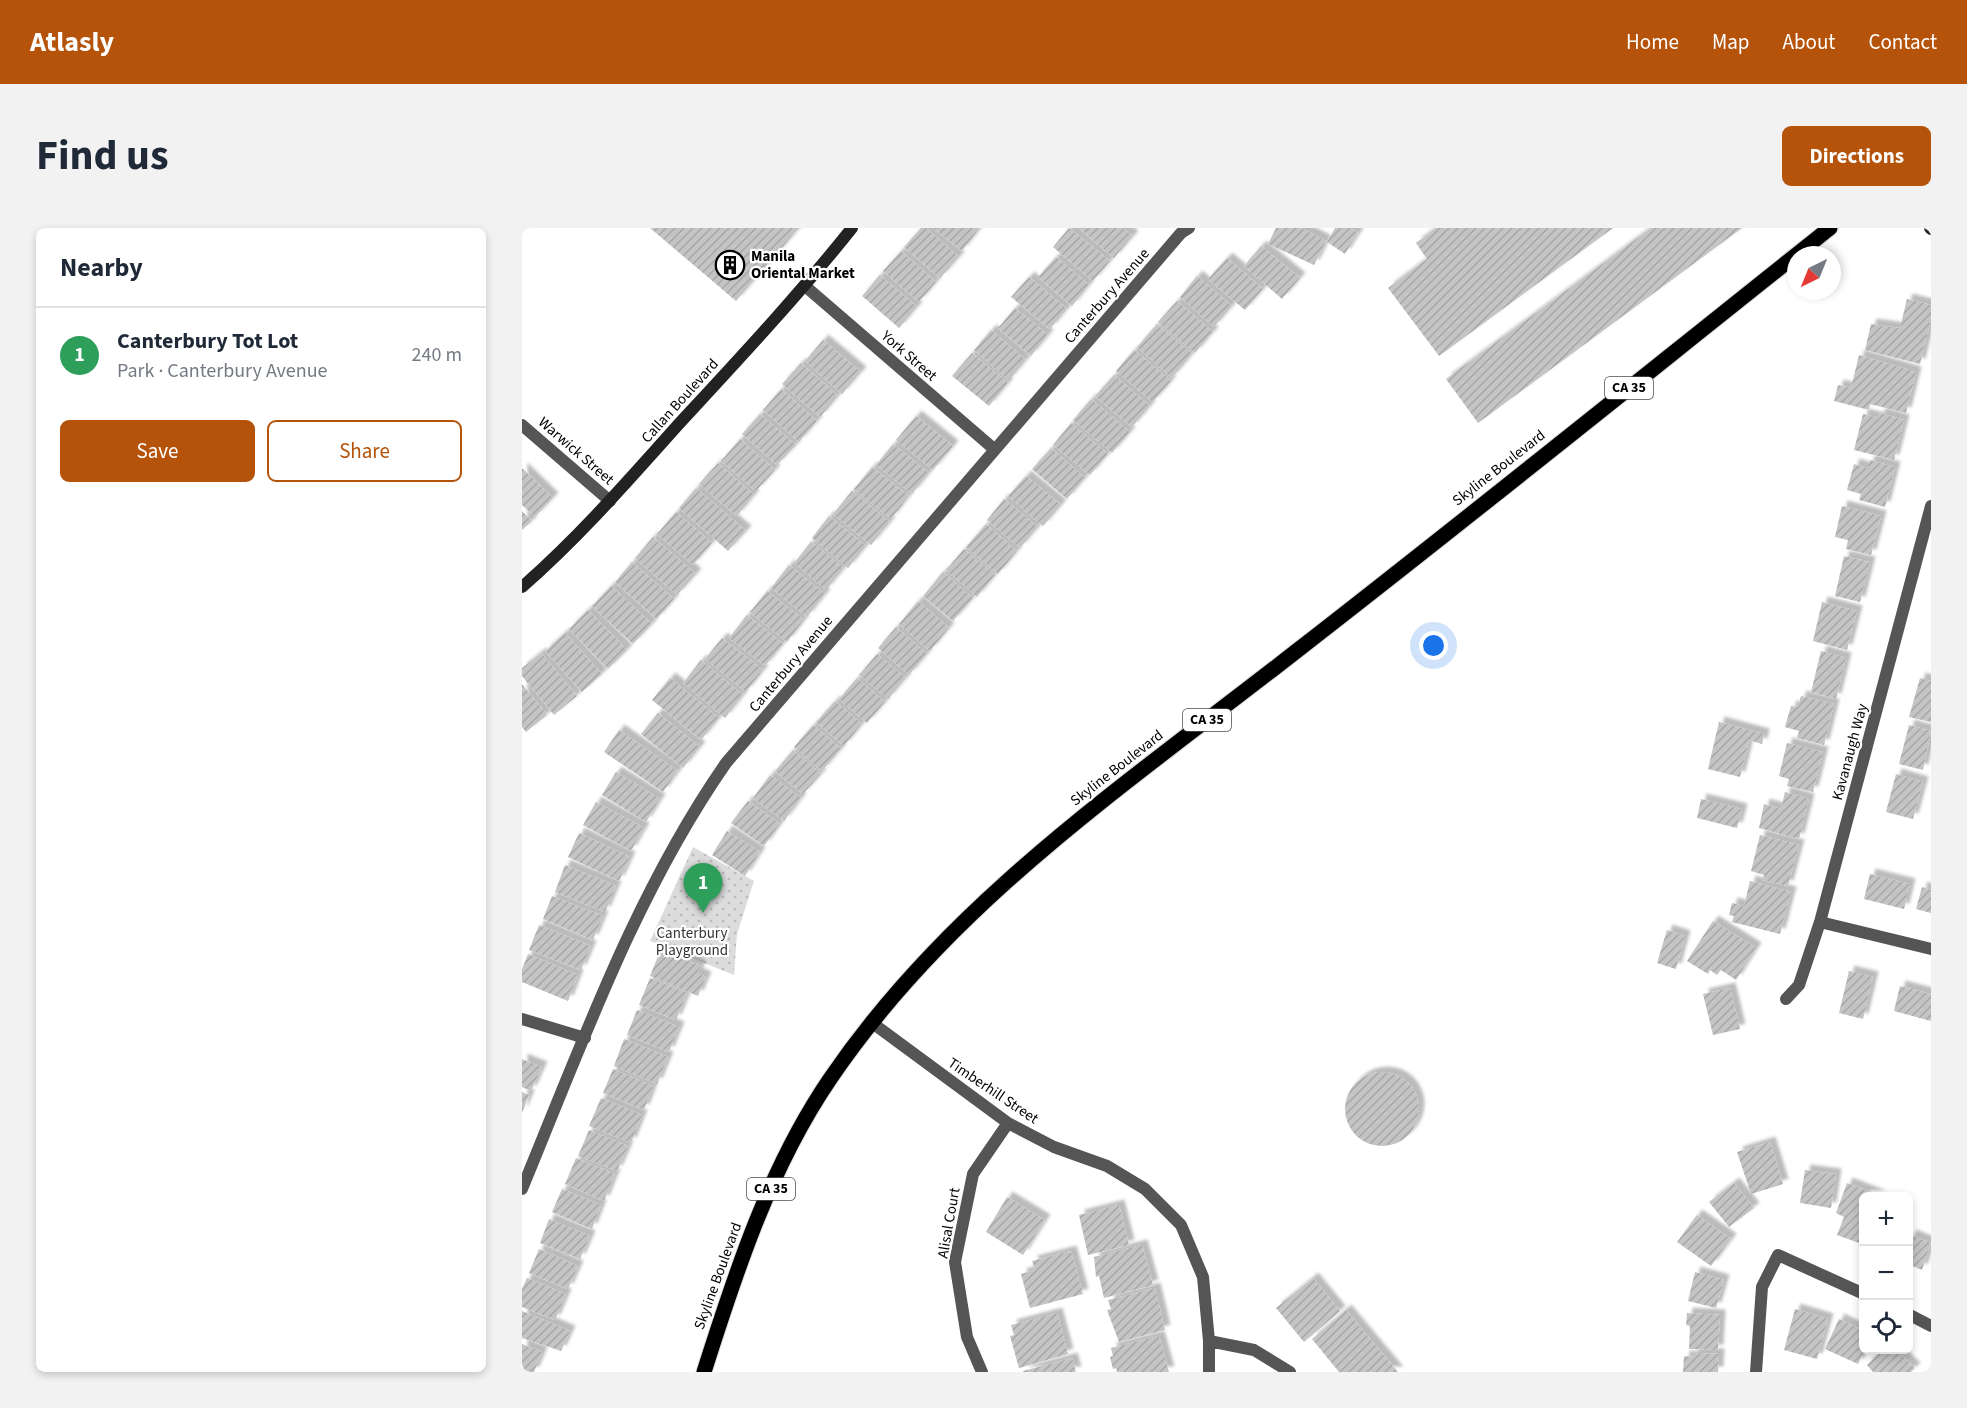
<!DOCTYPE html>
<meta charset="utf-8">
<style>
body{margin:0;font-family:"Source Sans 3",sans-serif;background:#f2f2f3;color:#1f2937}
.controls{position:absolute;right:18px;bottom:18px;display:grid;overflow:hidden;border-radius:9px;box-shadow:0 3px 9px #0003}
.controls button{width:54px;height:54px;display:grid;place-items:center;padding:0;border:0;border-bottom:2px solid #e0e1e3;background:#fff;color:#1f2937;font:30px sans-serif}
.compass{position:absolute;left:1265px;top:18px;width:54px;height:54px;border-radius:50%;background:#fff;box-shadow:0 3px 9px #0003;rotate:223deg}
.you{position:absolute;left:912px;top:418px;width:21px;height:21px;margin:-15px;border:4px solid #fff;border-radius:50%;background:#1a73e8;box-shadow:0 0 0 9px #1a73e833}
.badge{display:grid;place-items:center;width:39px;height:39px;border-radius:50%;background:#b45309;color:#fff;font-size:20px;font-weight:700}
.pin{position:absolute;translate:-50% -50px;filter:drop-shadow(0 2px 3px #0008)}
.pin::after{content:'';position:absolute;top:32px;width:21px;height:18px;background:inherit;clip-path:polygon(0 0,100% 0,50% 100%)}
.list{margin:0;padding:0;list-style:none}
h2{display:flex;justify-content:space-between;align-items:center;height:78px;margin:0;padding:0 24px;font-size:26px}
h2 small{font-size:20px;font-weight:400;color:#747a83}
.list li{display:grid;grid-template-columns:39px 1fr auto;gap:18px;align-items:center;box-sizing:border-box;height:96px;padding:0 24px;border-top:2px solid #e0e1e3}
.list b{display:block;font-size:22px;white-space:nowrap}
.list p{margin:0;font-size:20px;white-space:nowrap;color:#747a83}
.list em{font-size:20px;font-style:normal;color:#747a83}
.actions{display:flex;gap:12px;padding:18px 24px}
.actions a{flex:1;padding:14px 0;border:2px solid #b45309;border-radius:9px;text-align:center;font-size:21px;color:#b45309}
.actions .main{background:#b45309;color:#fff}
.icon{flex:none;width:33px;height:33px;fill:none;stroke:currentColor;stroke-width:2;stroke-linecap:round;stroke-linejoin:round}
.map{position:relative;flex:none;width:1409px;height:1144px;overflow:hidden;border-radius:9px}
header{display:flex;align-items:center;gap:36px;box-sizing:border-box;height:84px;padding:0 30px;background:#b45309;color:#fff}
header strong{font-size:28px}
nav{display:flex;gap:33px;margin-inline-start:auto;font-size:21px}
.intro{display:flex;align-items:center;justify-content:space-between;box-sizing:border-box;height:144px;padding:0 36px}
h1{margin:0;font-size:42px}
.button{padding:15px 27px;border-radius:9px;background:#b45309;color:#fff;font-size:21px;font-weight:700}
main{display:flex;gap:36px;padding:0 36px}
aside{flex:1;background:#fff;border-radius:9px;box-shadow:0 3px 9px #0003}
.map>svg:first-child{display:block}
.green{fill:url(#green-dots)}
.building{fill:url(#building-hatch);filter:url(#shadow)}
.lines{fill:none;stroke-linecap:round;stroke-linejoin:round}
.primary-casing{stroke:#dbdbdb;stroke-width:17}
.street{stroke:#555;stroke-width:12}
.secondary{stroke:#222;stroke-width:12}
.primary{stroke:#000;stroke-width:15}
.labels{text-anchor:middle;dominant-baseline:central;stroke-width:4.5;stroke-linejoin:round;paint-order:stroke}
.shield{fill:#fff;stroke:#4c4c4c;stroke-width:1.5}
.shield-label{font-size:14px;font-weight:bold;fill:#000}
.poi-label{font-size:15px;font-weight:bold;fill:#000;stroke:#fff;text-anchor:start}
.street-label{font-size:15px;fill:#000;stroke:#fff}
.park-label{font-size:15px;fill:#333;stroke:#fff}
</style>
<header>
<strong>Atlasly</strong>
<nav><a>Home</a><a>Map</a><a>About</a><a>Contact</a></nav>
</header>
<div class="intro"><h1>Find us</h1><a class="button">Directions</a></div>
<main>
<aside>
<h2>Nearby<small></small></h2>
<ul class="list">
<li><span class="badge" style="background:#2e9e5b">1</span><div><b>Canterbury Tot Lot</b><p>Park · Canterbury Avenue</p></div><em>240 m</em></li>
</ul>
<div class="actions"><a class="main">Save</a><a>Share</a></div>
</aside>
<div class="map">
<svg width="1409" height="1144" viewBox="0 0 1409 1144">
<defs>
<pattern id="green-dots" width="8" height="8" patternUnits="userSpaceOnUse" patternTransform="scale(1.5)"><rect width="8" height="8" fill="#dcdcdc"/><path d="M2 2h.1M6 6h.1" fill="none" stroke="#bbb" stroke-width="1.8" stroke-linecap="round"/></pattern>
<pattern id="building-hatch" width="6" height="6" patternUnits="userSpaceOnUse" patternTransform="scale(1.5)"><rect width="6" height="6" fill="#c4c4c4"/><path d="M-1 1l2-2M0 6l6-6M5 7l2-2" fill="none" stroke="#a7a7a7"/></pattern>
<filter id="shadow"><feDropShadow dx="5.5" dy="-5.5" stdDeviation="1.5" flood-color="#0004"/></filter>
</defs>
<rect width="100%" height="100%" fill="#fff"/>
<path class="green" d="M171,619L232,653L215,706L212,747L128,713Z"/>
<path class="building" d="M128,0H277L214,73Z
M399,0H404L437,29L418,50L382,19Z
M411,0H456L457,1L440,23Z
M547,0L588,33L571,53L531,19Z
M557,0H601L611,8L592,30Z
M754,0H779L804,13L792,37L746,16Z
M813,0H828L836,5L823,26L805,14Z
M914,0H1091L917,128L866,60L905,31L894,15Z
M1129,0H1220L956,195L924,151Z
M739,18L778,50L760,71L722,38Z
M379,23L414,54L397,74L361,43Z
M534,29L567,57L550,78L516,49Z
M705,30L741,61L723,82L686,51Z
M358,47L395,79L377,100L340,68Z
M675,48L710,78L692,99L658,69Z
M507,49L545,81L528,101L489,69Z
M1385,71L1409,77V91L1398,136L1343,122L1349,96L1378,100Z
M655,73L691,104L673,125L636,94Z
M493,80L526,107L509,128L476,100Z
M635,96L670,126L650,150L615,119Z
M469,102L504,132L487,152L452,122Z
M301,112L339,144L320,166L283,133Z
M612,122L649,153L631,174L594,143Z
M450,125L486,155L467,178L430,148Z
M1337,127L1394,144L1384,185L1348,176L1347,182L1312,173L1316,157L1329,160Z
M279,135L316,168L298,189L260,156Z
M592,147L628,178L610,199L573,168Z
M259,161L295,193L277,214L241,182Z
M569,171L608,204L590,225L551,192Z
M1358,185L1382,192L1372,232L1332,222L1341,186L1357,190Z
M238,186L274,217L255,237L220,206Z
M394,188L431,218L411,242L374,212Z
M549,195L586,226L568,247L531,217Z
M218,211L253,242L234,263L199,233Z
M371,216L407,245L390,266L354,237Z
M529,220L563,250L545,271L510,241Z
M1348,232L1373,239L1363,279L1337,272L1339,266L1325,262L1332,236L1345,240Z
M196,235L232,267L215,288L177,256Z
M350,239L387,268L369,291L332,261Z
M0,240L31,270L13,289L0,277Z
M504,248L539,277L521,298L486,268Z
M174,260L224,303L206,323L157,280Z
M330,263L368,294L349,317L311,286Z
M482,271L516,299L498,320L465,292Z
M1320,278L1359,288L1349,327L1324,321L1326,312L1313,309Z
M0,283L10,293L0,302Z
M154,284L190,315L171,337L135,306Z
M307,288L344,318L326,340L290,310Z
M464,296L495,323L476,346L444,319Z
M131,309L174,346L155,367L113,330Z
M289,314L322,340L304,362L272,335Z
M442,321L473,347L455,369L424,342Z
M1322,328L1348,334L1338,374L1313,368Z
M110,334L152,371L135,391L93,354Z
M267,337L303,366L285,389L249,360Z
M421,344L451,370L431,393L401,368Z
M89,358L130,396L111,416L70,378Z
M245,363L282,392L265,414L228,384Z
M396,373L427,400L408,423L377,396Z
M1300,374L1335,383L1325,422L1291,413Z
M66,382L105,422L86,441L47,401Z
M225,387L261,416L243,438L207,410Z
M374,399L405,426L387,447L356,420Z
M43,405L80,446L60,464L23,423Z
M200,410L241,442L224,464L183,431Z
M1299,423L1324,430L1314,471L1289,464Z
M19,425L55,468L32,487L0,448V440Z
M355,426L384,450L366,471L337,447Z
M179,432L221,467L203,490L161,455Z
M148,450L197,490L179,512L130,472Z
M335,450L363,474L345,495L317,471Z
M1398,450L1409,453V494L1387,489Z
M0,456L25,487L4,504L0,499Z
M1279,468L1312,476L1302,517L1275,510L1277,503L1263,499L1269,478L1276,479Z
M313,473L340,496L322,518L294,494Z
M136,485L178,519L161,540L119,506Z
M1197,494L1242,506L1240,516L1227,512L1218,549L1186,541Z
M291,497L319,521L300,543L272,519Z
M1387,497L1409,503L1401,542L1377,536Z
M97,502L156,543L141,564L82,524Z
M1265,515L1301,524L1291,564L1265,558L1267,551L1257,548Z
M271,522L299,546L281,566L253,543Z
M94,544L138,571L124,594L80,567Z
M1374,546L1401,554L1391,591L1364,584Z
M248,547L279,570L262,593L231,570Z
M1263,564L1287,571L1277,611L1237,600L1242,576L1259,581Z
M1179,571L1220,581L1215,600L1175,590Z
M226,573L258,596L242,618L209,595Z
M74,574L122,600L109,623L61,597Z
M205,603L238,624L223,648L190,627Z
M57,605L108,629L97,653L46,629Z
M1238,607L1277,617L1266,658L1241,652L1242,647L1229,643Z
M43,637L94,658L83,684L33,664Z
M1348,646L1388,656L1382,681L1342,671Z
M1228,653L1269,664L1258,706L1210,694L1212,688L1207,687L1210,675L1222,678Z
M1400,659L1409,662V685L1394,681Z
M30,668L81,688L71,712L21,691Z
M1191,693L1234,720L1214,752L1199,742L1195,747L1188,742L1186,746L1165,733Z
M17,697L69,718L59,742L7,722Z
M1145,702L1163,708L1154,741L1135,735Z
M139,721L179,738L175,745L184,749L176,768L128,748Z
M6,726L56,747L46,773L0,754V741Z
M1327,743L1351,749L1341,791L1317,785Z
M128,750L165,765L154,792L117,777Z
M1378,758L1409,766V793L1372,783Z
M1208,760L1218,801L1191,807L1181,766Z
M115,782L157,799L147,824L105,807Z
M102,811L146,829L135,856L92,838Z
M0,831L20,839L9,863L0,859Z
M91,841L131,858L122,882L81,865Z
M823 881a37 37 0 1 1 74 0a37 37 0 1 1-74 0Z
M0,864L7,867L0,885Z
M79,870L120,887L109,915L67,898Z
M67,902L106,918L95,943L56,928Z
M1248,914L1261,956L1229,966L1215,924Z
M54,930L93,946L82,973L43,956Z
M1283,942L1314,946L1309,980L1278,975Z
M1212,955L1232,980L1207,999L1187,974Z
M1325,955L1359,968H1342V1004L1337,1015L1315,1007L1322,989L1314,985Z
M40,961L79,977L70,1001L30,984Z
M485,969L523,992L501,1027L464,1004Z
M597,977L607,1017L566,1027L557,987Z
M1175,987L1209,1011L1189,1038L1155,1014Z
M27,991L68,1008L58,1031L18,1015Z
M1389,1007L1409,1015L1400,1042L1386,1036V1014Z
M620,1017L631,1057L582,1070L577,1048L574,1049L572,1029Z
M17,1021L56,1038L46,1061L7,1045Z
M549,1023L561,1066L508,1080L499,1046L513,1042L510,1033Z
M1173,1044L1202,1052L1194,1080L1166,1073Z
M5,1050L44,1066L33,1092L0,1079V1061Z
M791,1050L818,1083L782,1114L754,1080Z
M633,1060L643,1102L597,1114L585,1082L589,1081L586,1072Z
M1273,1081L1306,1091L1295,1131L1262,1122Z
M824,1082L854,1118L876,1144H817L790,1111Z
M0,1083L48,1103L39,1123L0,1110Z
M535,1085L546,1126L497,1140L488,1108L492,1107L489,1097Z
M1165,1085L1198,1087L1196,1122L1167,1121L1168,1098L1164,1097Z
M1317,1091L1340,1102L1343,1122L1336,1136L1303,1121Z
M637,1108L647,1144H595L594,1140L591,1141L588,1129L591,1128L589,1120Z
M0,1116L20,1124L12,1144H0Z
M1360,1122H1374L1393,1140L1389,1144H1351L1345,1137Z
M1171,1125L1197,1126L1196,1144H1161L1162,1128L1171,1129Z
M550,1130L554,1144H501V1143Z"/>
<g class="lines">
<g class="primary-casing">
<path id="primary" d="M1274,27L1308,0
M182,1144C214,1043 248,939 308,851C428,674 606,555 772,425C941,294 1107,160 1274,27"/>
</g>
<path class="street" d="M283,58L472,221
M0,197L88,273
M1298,694L1409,721
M1264,771L1277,757L1298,694L1409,278
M0,791L63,810
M349,794L486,895L532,919L585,938L623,961L659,997L681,1049L687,1113V1144
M0,961C60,816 114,664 204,535L659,5L667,0
M1386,1086L1409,1098
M687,1113L732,1122L768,1144
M460,1144L445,1109L433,1034L451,946L486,895
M1234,1144L1240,1059L1256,1027L1342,1066"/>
<path class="secondary" d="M1408,0L1409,1
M0,359C56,310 105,254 155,198C215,133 275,69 330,0"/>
<use href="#primary" class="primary"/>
</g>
<defs>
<g id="building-ring" transform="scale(1.5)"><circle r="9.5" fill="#fff" stroke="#000" stroke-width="1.5"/><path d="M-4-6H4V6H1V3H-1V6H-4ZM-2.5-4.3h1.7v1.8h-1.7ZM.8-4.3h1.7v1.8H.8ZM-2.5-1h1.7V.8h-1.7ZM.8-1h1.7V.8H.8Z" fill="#000"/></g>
</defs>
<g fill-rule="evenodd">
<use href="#building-ring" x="208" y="37"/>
</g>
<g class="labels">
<g class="shield">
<rect x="1083" y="149" width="48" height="22" rx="4.5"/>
<rect x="661" y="481" width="48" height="22" rx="4.5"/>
<rect x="225" y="950" width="48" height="22" rx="4.5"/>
</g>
<g class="shield-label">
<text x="1107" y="160">CA 35</text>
<text x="685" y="492">CA 35</text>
<text x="249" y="961">CA 35</text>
</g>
<g class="poi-label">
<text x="229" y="28">Manila<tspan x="229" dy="17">Oriental Market</tspan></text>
</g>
<g class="street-label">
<text transform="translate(585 68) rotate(-49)">Canterbury Avenue</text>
<text transform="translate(387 128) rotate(41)">York Street</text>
<text transform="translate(158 173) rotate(-48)">Callan Boulevard</text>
<text transform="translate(54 223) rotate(41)">Warwick Street</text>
<text transform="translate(977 240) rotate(-38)">Skyline Boulevard</text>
<text transform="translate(269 436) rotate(-50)">Canterbury Avenue</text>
<text transform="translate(1328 524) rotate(-75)">Kavanaugh Way</text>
<text transform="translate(595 540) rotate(-38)">Skyline Boulevard</text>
<text transform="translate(471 863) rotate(34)">Timberhill Street</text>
<text transform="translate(427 995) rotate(-80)">Alisal Court</text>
<text transform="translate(196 1048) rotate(-70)">Skyline Boulevard</text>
</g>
<g class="park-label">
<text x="170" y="705">Canterbury<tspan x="170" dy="17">Playground</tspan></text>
</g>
</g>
</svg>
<div class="controls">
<button>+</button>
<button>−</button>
<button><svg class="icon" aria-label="locate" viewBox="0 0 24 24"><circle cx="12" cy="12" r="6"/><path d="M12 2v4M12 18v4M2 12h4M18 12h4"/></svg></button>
</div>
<svg class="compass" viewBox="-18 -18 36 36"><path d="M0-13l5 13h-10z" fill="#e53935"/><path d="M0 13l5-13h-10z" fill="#747a83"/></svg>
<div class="you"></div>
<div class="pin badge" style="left:181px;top:685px;background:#2e9e5b">1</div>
</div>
</main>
